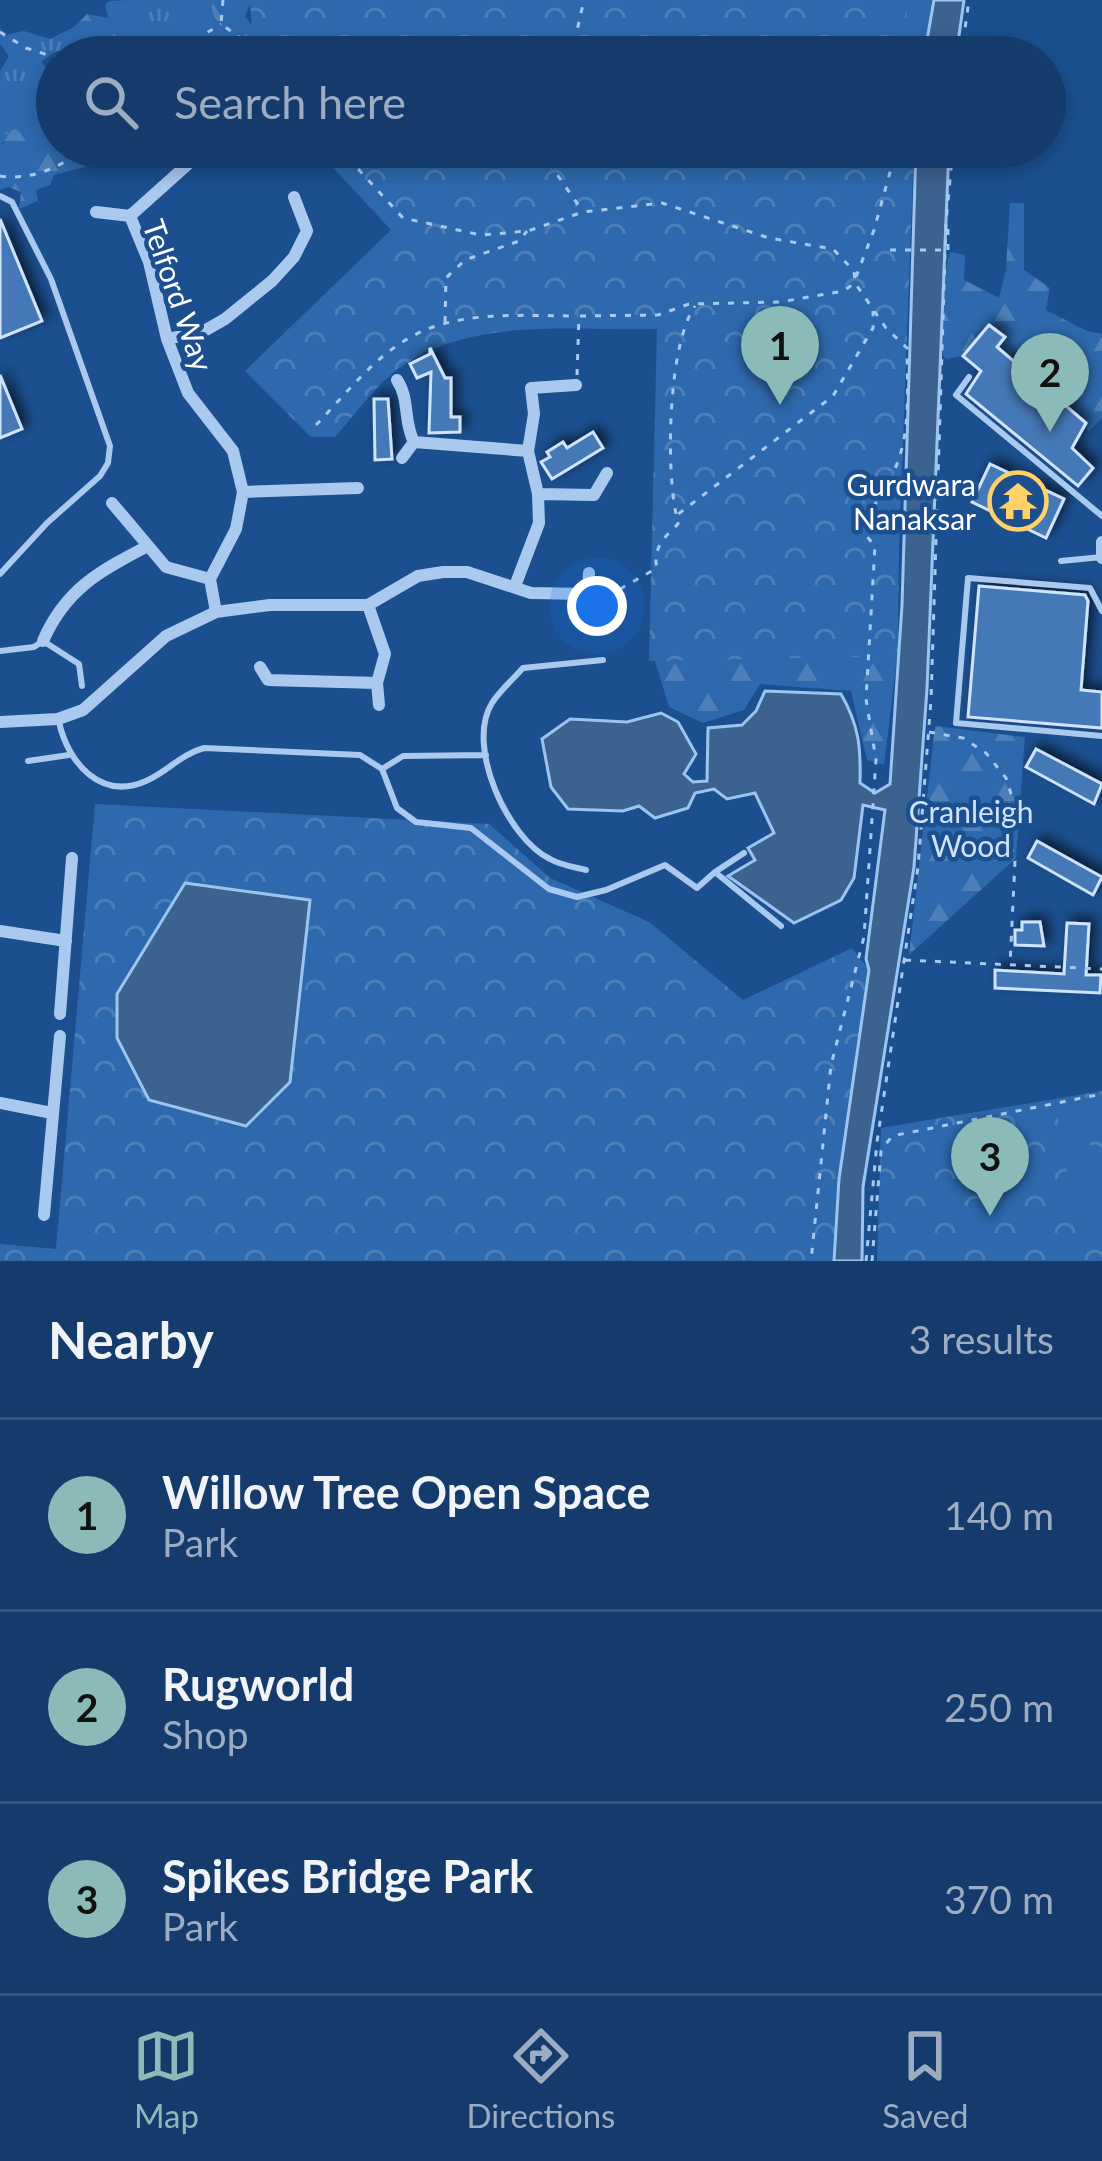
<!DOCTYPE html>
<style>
body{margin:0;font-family:Lato,sans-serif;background:#214673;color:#f1f3f6}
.you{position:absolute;left:597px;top:606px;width:42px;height:42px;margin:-30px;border:9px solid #fff;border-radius:50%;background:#1a73e8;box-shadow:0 0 0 18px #1a73e833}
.badge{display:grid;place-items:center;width:78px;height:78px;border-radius:50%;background:#8bbbb9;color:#111;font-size:39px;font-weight:700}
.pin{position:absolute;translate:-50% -99px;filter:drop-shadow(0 3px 6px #0008)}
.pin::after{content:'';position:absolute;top:63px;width:42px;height:36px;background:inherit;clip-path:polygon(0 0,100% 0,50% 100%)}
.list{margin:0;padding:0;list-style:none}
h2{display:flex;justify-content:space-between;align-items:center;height:156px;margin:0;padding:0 48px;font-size:51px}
h2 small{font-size:39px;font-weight:400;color:#9dadc1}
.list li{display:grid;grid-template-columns:78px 1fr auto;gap:36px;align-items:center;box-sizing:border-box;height:192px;padding:0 48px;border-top:3px solid #33557e}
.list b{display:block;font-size:45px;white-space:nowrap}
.list p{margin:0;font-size:39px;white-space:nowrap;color:#9dadc1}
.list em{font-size:39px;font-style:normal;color:#9dadc1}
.icon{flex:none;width:66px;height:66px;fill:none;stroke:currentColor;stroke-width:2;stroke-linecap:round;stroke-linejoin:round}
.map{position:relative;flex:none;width:1102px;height:1261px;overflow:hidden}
.search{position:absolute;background:#143b6b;box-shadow:0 6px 18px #0003;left:36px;right:36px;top:36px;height:132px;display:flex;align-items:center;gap:30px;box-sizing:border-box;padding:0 42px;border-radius:66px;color:#9dadc1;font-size:45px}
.sheet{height:732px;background:#143b6b}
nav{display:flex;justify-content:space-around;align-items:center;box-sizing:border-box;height:168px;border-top:3px solid #33557e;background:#143b6b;font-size:33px;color:#9dadc1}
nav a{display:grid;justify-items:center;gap:6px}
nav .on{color:#8bbbb9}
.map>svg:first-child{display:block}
.grass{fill:url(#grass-tufts)}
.forest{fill:url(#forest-firs)}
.park{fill:url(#park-crowns)}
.garden{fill:#2e69ad}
.water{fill:#3c6290;stroke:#9cc4f0;stroke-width:3}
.building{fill:#4478b7;stroke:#cfe3fa;stroke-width:3;filter:url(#shadow)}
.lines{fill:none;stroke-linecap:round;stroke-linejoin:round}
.path{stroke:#a9c9ee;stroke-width:3;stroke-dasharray:6 9;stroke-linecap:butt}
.lane{stroke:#a9c9ee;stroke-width:6}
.street{stroke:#a9c9ee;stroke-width:12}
.path-bridge{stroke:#a9c9ee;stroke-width:3;stroke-dasharray:6 9;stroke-linecap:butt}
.labels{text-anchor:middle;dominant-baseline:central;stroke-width:9;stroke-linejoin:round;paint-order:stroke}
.street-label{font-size:30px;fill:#fff;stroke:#1b4f8f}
.poi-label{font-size:30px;fill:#fff;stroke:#1b4f8f;text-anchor:end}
.park-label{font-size:30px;fill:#cfe3fa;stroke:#1b4f8f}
</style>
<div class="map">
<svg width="1102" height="1261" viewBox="0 0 1102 1261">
<defs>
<pattern id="grass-tufts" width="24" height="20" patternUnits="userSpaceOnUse" patternTransform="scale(3)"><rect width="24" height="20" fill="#2e69ad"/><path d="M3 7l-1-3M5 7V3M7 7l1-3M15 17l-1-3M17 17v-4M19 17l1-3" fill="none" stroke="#4d80b9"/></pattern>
<pattern id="forest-firs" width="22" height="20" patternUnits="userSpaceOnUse" patternTransform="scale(3)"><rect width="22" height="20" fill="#2e69ad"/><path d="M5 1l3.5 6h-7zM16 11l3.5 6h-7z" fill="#4d80b9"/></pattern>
<pattern id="park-crowns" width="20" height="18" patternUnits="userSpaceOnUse" patternTransform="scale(3)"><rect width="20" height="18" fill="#2e69ad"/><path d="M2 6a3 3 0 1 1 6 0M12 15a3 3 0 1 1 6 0" fill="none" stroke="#4d80b9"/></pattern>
<filter id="shadow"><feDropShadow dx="5.5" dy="-5.5" stdDeviation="6" flood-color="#0009"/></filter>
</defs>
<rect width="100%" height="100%" fill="#1b4f8f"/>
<path class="grass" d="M128,0H209L214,17L229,37H211L194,45L190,57H76L57,51L41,62L57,80V116L28,118L21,133L0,144V71L9,56L0,44V28L6,35L24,31L50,39L74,27L86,38L117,43Z
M900,0H934L924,57H898Z"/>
<path class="forest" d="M128,0L117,44L109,47L86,38L74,27L87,14L108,18L105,5L109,1Z
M209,0H252L245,16L274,57H190L193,45L211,37L228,36L214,17Z
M43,104L48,117L57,116V147H124L116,155L109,154L85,167L54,175L50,185L36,190L38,201L19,209L21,192L8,187L0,190V144L5,143L2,138L12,130L21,132V121L28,118L30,105Z
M1010,203H1024V270L1050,288L1046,310L1087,331L1102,334V418L1088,432L1086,423L997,347L1004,337L989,326L963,356L946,359L943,355L944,275L950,252L965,255L964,280L999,298L1006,270Z
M899,522L898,651L884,765L867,760L851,691L760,684L744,710L703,723L669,707L655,661Z
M935,726L1025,737L1016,858L909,955Z"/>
<path class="park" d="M250,0H907L905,57H237L253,48Z
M314,147H914L895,656L649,661L657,329C571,331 463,315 392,374C371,391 353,417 335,437H311L245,371L391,230Z
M95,804L489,824L550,878L649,922L743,1000L852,948L869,970L839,1179L834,1261H0V1244L56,1249Z
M1102,1091V1261H877L881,1128Z"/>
<path class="garden" d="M1083,1106L1095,1171L1102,1170V1242L1080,1247L1057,1111Z"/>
<path class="water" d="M934,0H964L956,57H924Z
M916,147H949L927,689L914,867L863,1187L862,1261H834L839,1179L869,970L866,959L885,810L863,805L854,878L841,900L794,923L728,876L755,860L748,848L774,833L755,793L727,799L714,789L695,793L688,808L655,818L639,806L623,811L568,809L551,787L542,739L570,719L627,722L661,713L678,722L696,754L684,774L693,782L707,781L708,728L742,725L756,711L765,691L841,694C859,725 861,748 860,783L875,793L890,784L902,605Z
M185,883L310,900L290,1082L246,1126L149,1100L117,1038V994Z"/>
<path class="building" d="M0,219L42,321L0,338Z
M989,325L1005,337L997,347L1086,423L1072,448L1093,468L1078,486L966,394L981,371L963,356Z
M430,348L445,378H451V417H460V432L429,433L431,372L417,378L410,364L430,354Z
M0,375L22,429L0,438Z
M374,399H388L392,459L375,460Z
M593,432L603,448L552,479L541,462L550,457L547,452L563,442L567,448Z
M990,464L1064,499L1046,538L972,502Z
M979,586L1085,595L1088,601L1081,690L1102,692V728L968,717Z
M1036,749L1102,784L1094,804L1026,767Z
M1037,841L1102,877L1093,895L1028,858Z
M1022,922H1040L1044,946L1015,945V930H1022Z
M1067,923L1089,924L1086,975H1101L1100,993L995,988V970L1064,974Z"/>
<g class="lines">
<path class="path" d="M223,0L221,24L239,37L256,57
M0,32L26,48L57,58
M107,57L189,44L221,24
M211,57L237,38
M571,57L584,0
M961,57L969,0
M338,147L403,218L481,235L528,231L583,212L662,203L769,238L833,249L854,271L855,283L886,328L907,348C908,428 912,462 858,526L875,546L866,699L876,760L864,937L831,1065L811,1261
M555,147L552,167L583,212
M0,176C33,181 62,166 87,147
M948,250V228
M856,277L874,230L897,147
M445,322L446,278L465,260L519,241L527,231
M577,375L579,316L658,315L689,304L780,302L844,291L853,284
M316,425C344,396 370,362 404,341C454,309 521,316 578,316
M676,514C666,467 668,345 695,306
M620,589L657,568C652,549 665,536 678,524L677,515L833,396L873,328V311
M929,732L963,738L986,753L1006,778L1012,797L1006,814V828L1015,861L1010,965
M905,960L1102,969
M866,1261L877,1142L918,867L931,700L946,223L953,147
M872,1261L881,1151L892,1136L1102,1094"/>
<path class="lane" d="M0,196L12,202L51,279L110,446L108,463L100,476L47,523L0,574
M969,377L956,395L1102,516
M1061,561L1102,557
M1102,611L1090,588L968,578L956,723L1102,736
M0,651L34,647L43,641L79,664L82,686
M59,722C68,763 101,801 146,781C167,772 181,754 204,748L360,755L382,769L397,808L416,822L471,828L549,889L577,897L606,890L665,865L697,888L715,872L781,926
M28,761L69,755
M382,769L403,756L486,755
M586,870C574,867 560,865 550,859C508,839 465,746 492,703C500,691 513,679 523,668L603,660
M715,872L744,853"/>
<path class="street" d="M96,212L130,216L149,262L167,339L188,393L233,451L243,492L236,529L210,579L216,612
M130,216L188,164L200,147
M167,339L204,331L225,319L272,281L294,257L307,231L294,197
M397,380C410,399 403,421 414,442L528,451
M402,458L414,442
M243,492L358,488
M538,494L594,495L607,473
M112,503L166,567L210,579
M1102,542V558
M515,586L539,523L538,494L528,451L534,414L531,388L576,385
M588,594L607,596
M43,641C65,590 99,571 148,546
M260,667L268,680L377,683L385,654L368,605
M377,683L379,705
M0,722L58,719L83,710L166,636L216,612L270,605H368L418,576L443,572H467L531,593L588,594L589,573
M0,931L66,941
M60,1014L72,858
M0,1103L52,1113
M44,1215L60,1036"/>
<path class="path-bridge" d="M890,250H948"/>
</g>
<defs>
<g id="temple-ring" transform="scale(3)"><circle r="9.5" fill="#1b4f8f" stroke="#ffd166" stroke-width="1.5"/><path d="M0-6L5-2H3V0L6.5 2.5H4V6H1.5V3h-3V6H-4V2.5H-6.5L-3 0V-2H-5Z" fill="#ffd166"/></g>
</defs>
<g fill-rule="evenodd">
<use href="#temple-ring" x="1018" y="501"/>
</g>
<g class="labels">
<g class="street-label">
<text transform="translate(179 295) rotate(71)">Telford Way</text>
</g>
<g class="poi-label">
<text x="976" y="484">Gurdwara<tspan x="976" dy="34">Nanaksar</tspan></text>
</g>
<g class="park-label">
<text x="971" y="811">Cranleigh<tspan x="971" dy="34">Wood</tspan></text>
</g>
</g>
</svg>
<div class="you"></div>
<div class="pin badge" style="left:780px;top:405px">1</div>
<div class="pin badge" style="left:1050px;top:432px">2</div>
<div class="pin badge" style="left:990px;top:1216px">3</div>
<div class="search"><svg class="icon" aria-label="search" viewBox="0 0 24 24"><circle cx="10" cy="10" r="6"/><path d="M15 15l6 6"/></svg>Search here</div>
</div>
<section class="sheet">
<h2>Nearby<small>3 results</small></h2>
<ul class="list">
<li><span class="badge">1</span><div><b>Willow Tree Open Space</b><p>Park</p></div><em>140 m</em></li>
<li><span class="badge">2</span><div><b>Rugworld</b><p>Shop</p></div><em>250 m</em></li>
<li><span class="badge">3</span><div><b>Spikes Bridge Park</b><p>Park</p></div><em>370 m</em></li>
</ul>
</section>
<nav>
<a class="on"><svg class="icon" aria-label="map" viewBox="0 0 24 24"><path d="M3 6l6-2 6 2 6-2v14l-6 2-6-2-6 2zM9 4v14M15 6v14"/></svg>Map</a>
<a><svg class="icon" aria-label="directions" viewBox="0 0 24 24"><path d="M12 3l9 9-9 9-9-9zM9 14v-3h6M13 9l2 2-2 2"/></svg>Directions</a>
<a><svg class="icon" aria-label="saved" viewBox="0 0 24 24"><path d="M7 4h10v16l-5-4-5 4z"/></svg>Saved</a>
</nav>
